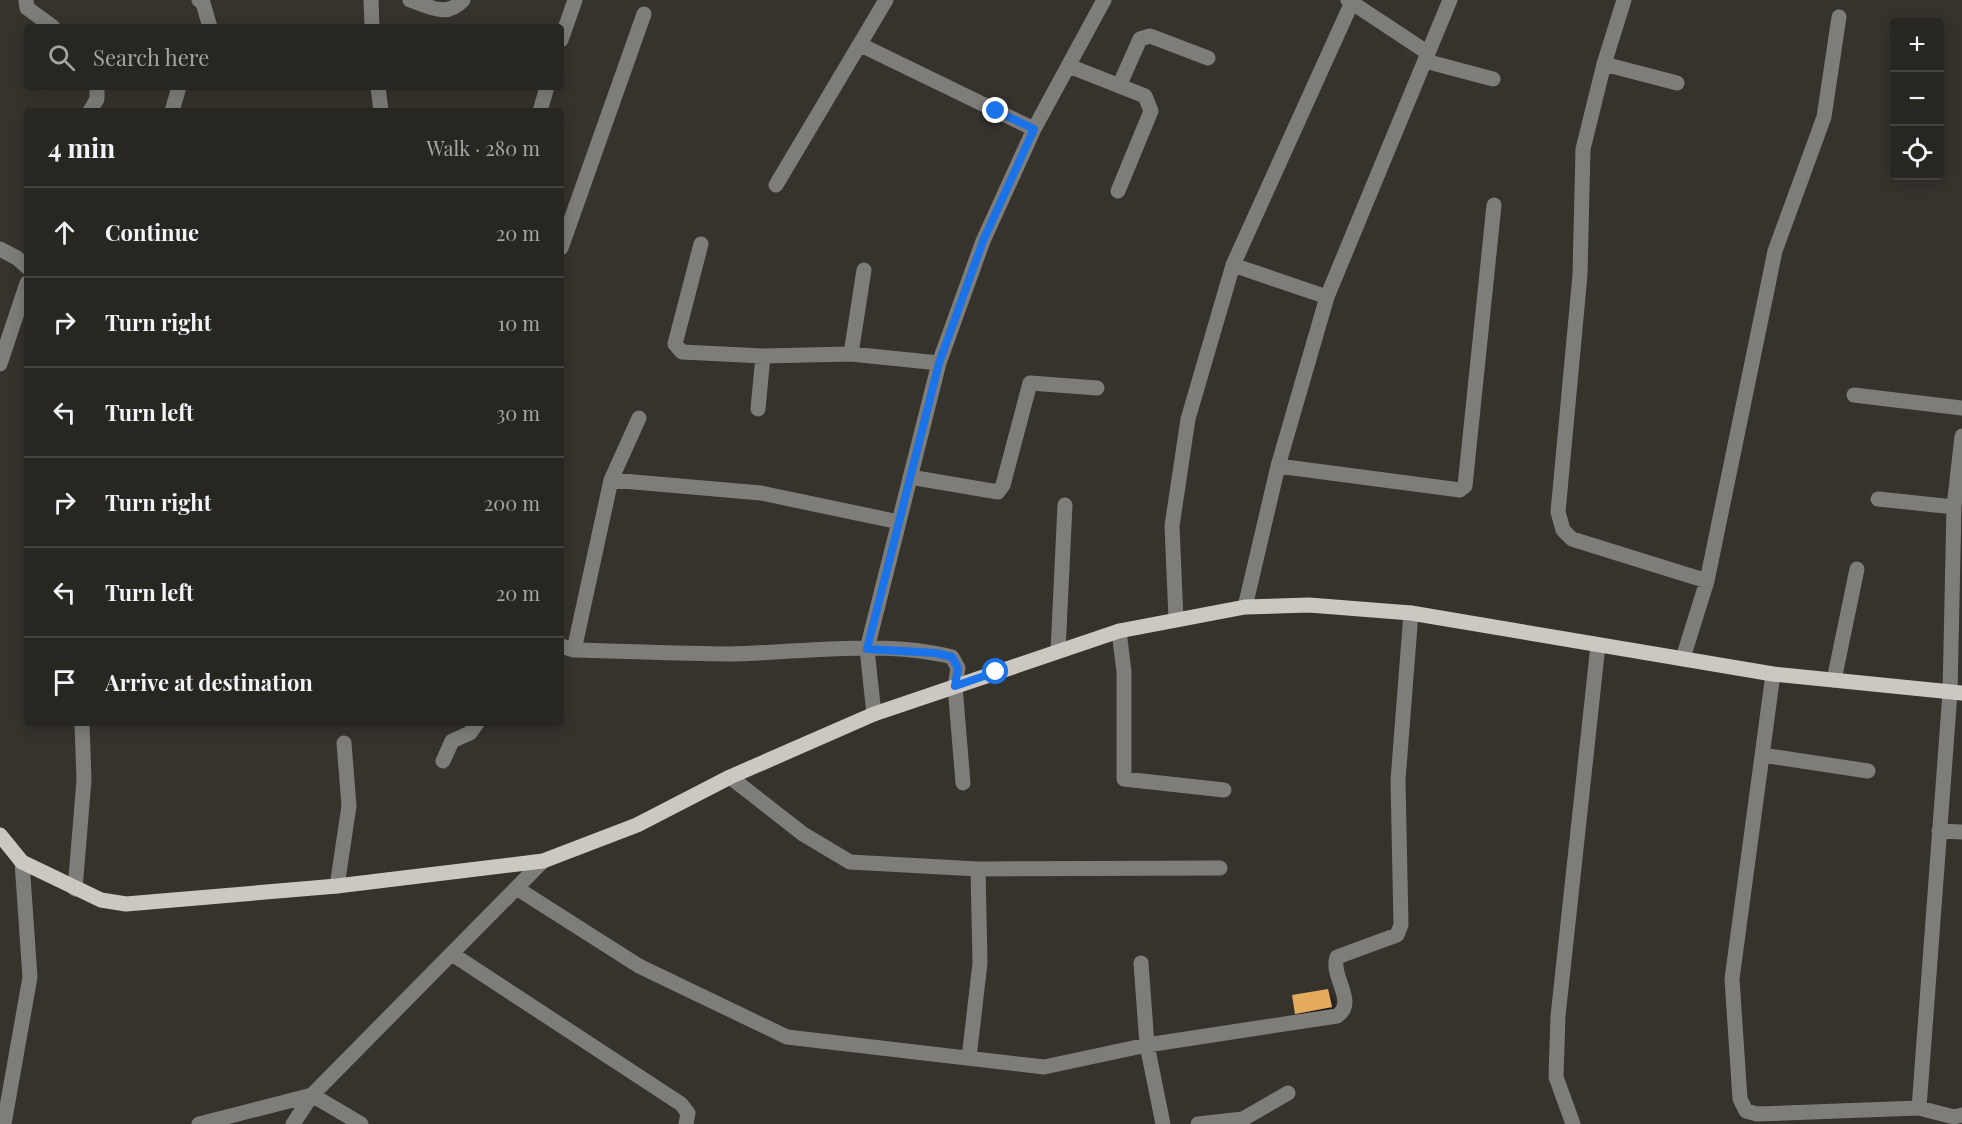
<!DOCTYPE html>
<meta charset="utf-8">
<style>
body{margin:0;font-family:"Playfair Display",serif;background:#302e2a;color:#f1f3f6}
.controls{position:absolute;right:18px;top:18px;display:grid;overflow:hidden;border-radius:6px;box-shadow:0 3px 15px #0003}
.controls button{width:54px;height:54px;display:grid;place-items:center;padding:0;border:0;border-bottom:2px solid #44433f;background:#282621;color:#f1f3f6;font:30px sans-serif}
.stop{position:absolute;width:18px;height:18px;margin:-14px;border:4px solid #1a73e8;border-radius:50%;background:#fff}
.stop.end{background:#1a73e8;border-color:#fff;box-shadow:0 2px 6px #0008}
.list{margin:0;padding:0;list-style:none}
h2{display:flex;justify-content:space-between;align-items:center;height:78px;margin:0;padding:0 24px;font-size:26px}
h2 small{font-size:20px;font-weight:400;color:#a5a5a5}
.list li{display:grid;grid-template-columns:39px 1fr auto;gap:18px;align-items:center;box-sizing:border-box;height:90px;padding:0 24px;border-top:2px solid #44433f}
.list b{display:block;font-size:22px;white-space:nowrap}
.list em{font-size:20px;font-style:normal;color:#a5a5a5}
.icon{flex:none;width:33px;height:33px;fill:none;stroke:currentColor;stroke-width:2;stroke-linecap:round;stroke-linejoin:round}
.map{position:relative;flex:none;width:1962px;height:1124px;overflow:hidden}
.search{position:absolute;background:#282621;box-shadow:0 3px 15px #0003;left:24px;top:24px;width:540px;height:66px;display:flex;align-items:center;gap:15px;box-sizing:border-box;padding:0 21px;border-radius:6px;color:#a5a5a5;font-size:22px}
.panel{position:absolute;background:#282621;box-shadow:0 3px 15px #0003;left:24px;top:108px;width:540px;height:618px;border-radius:6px}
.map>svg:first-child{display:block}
.building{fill:#e5ab5c;filter:url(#shadow)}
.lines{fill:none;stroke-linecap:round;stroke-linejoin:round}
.minor{stroke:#7f7d7a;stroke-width:15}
.major{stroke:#ccc7c1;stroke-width:15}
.route{stroke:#1a73e8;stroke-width:8}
</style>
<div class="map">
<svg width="1962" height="1124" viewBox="0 0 1962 1124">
<defs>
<filter id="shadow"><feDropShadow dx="3.5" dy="6" stdDeviation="3" flood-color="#0009"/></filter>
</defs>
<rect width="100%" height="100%" fill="#36322c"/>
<path class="building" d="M1328,989L1332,1007L1295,1014L1292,995Z"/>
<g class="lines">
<path class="minor" d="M26,0L27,8L53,27
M199,0L203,3L210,27
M371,0L372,27
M410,0C430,7 447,18 463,0
M1348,0L1428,53
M1624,0L1604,64L1583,149L1580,275L1558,512L1563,530L1572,539L1707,581
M561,40L575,0
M861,45L1034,129
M1425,61L1493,79
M1604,64L1677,83
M1069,66L1145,96L1151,111L1118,191
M1119,86L1140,39L1150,36L1208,58
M378,87L381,111
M90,111L97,99V87
M172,111L179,87
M540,111L547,87
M776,185L886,0
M701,244L675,344L682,352L763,356L851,354L939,363
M561,248L644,14
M0,249L17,258L27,267
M1233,265L1327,297
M851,354L864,270
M0,364L27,283
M1854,395L1962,408
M758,409L763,356
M1278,466L1460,490L1465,486L1494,205
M910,477L998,492L1003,485L1030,383L1097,388
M611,480L761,493L899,522
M1878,499L1954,507
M1245,607L1278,466L1327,297L1450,0
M1176,619L1172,526L1188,419L1233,265L1353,0
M1119,631L1124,672V779L1224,790
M561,646L574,650C626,651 678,654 729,654C798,653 885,639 952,657L958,668L955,686L963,783
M574,650L611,480L639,418
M1058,651L1065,505
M1683,658L1707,581L1775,251L1824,117L1839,17
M1773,674L1732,979L1740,1099L1746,1111L1757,1114L1919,1108L1954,1117L1962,1115
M1834,680L1857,569
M874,714L867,649L939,363L983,241L1034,129L1104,0
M1762,755L1868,771
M443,761L452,741L470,733L477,723
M730,777L803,834L850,862L978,869L1220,868
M1939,831L1962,832
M337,886L349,806L344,743
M75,889L84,780L82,723
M518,889L639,966L787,1037L1044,1067L1147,1045L1337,1016C1358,1002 1330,977 1337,957L1397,935L1401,925L1398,780L1411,613
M452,954L681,1104L688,1113L686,1124
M1141,963L1147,1045L1163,1124
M969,1058L980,963L978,869
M1919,1108L1950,693L1954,507L1962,436
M4,1124L30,977L22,862
M199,1124L312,1095L361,1124
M293,1124L312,1095L543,861
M1198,1124L1243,1119L1288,1093
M1573,1124L1556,1077L1558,1016L1598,645"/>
<path class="major" d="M0,835L22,862L101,900L126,904L337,886L543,861L637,825L730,777L874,714L1119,631L1245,607L1309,605L1411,613L1773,674L1962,693"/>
</g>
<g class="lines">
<path class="route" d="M996,111L1034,129L983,241L939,363L867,649L936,653L952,657L958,668L955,686L996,672"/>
</g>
</svg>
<div class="controls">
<button>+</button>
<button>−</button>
<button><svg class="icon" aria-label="locate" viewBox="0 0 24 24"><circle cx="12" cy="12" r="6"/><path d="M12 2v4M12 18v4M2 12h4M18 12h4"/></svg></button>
</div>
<div class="stop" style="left:996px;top:672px"></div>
<div class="stop end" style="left:996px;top:111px"></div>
<div class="search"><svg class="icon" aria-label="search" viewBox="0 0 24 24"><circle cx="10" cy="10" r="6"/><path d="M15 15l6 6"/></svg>Search here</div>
<section class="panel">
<h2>4 min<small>Walk · 280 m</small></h2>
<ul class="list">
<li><svg class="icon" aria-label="ahead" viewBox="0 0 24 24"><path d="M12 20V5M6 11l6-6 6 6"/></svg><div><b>Continue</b></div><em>20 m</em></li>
<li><svg class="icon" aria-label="right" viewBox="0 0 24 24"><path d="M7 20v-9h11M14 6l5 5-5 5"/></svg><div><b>Turn right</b></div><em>10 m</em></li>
<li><svg class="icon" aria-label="left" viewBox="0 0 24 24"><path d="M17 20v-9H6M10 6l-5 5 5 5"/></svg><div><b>Turn left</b></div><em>30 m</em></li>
<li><svg class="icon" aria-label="right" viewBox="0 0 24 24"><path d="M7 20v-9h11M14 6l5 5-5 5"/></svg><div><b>Turn right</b></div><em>200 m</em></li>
<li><svg class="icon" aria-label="left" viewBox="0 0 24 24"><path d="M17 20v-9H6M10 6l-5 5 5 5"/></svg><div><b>Turn left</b></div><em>20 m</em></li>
<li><svg class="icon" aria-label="arrive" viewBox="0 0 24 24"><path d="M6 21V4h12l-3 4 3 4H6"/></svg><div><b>Arrive at destination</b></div></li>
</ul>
</section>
</div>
